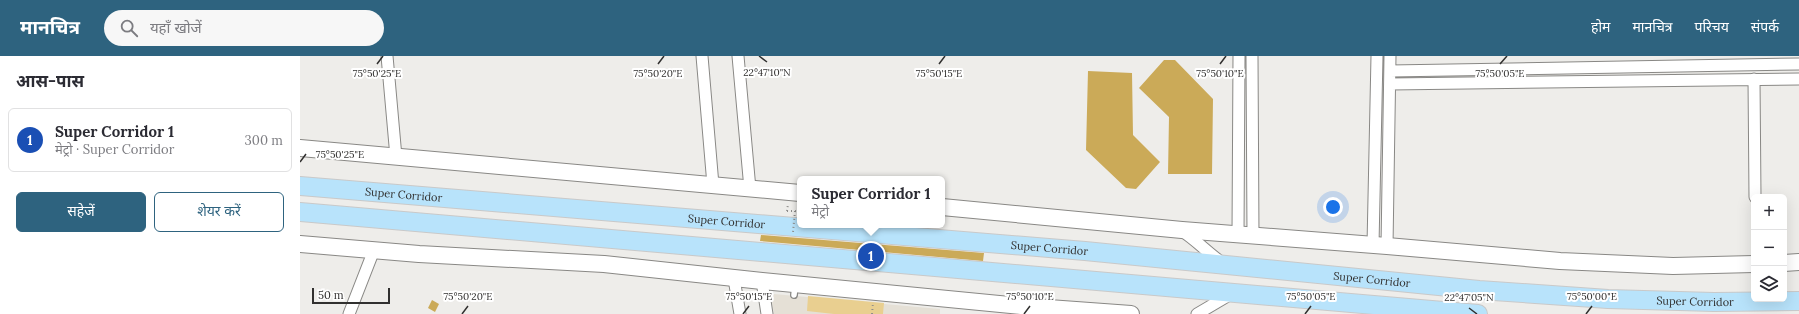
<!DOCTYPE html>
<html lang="hi">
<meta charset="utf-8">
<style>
body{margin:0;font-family:Lora,"Noto Sans Devanagari",serif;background:#f7f7f7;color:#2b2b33}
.controls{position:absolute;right:12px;bottom:12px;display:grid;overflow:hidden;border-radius:6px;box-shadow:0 4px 16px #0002}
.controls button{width:36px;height:36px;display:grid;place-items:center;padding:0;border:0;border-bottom:1px solid #e1e1e2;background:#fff;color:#2b2b33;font:20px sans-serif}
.scale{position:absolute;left:12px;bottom:10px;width:78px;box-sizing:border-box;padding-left:4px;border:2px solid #31302f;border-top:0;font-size:11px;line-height:14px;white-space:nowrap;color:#31302f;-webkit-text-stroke:3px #fff;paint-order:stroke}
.you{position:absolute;left:1033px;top:151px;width:14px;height:14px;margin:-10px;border:3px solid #fff;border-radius:50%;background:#1a73e8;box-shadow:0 0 0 6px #1a73e833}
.badge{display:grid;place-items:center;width:26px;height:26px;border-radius:50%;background:#2e637f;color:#fff;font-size:13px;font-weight:700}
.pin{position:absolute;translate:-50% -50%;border:2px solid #fff;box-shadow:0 1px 4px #0006}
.popup{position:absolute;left:497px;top:120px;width:148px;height:52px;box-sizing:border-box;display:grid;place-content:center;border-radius:6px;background:#fff;filter:drop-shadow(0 1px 3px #0005);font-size:13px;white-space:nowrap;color:#7c7c81}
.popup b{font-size:15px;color:#2b2b33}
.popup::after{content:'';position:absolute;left:50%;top:100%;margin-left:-8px;border:8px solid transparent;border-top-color:#fff}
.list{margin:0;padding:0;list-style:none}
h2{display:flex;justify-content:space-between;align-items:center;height:52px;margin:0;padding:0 16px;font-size:17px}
h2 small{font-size:13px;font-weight:400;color:#7c7c81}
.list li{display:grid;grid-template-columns:26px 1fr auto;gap:12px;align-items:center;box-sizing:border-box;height:64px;margin:0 8px 8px;padding:0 8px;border:1px solid #e1e1e2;border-radius:6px}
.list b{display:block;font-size:15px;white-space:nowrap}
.list p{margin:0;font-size:13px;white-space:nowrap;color:#7c7c81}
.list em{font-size:13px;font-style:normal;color:#7c7c81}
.actions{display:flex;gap:8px;padding:12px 16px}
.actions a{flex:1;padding:9px 0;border:1px solid #2e637f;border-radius:6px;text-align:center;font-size:14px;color:#2e637f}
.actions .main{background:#2e637f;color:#fff}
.icon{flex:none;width:22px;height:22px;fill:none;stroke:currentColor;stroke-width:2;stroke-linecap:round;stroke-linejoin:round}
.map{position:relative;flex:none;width:1499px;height:258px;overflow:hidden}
header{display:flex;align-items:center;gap:24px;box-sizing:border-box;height:56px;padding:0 20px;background:#2e637f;color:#fff}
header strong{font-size:19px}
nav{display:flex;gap:22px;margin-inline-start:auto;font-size:14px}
.search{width:280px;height:36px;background:#f7f7f7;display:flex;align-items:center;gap:10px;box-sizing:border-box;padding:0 14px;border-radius:22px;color:#7c7c81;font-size:15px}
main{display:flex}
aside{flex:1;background:#fff}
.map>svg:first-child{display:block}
.built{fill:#e5e0d6}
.green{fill:#e9cf90}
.building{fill:#cbaa58}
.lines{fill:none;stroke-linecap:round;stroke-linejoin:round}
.lane-casing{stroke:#898885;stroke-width:8}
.street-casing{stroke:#898885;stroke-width:13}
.secondary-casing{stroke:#898885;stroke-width:18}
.primary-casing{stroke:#c9c9c9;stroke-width:20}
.path{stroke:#8e8d8b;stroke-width:2;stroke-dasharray:1 3;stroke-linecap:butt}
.lane{stroke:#fff;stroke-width:5.5}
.street{stroke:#fff;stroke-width:11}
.secondary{stroke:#fff;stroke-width:16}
.primary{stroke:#b8e3fb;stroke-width:18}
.path-bridge{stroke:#8e8d8b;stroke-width:2;stroke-dasharray:1 3;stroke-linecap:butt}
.ticks{fill:none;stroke:#31302f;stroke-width:1.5}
.labels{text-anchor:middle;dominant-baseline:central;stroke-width:4;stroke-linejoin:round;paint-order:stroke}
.street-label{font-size:11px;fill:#31302f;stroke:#fff}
.ticks-label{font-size:10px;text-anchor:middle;fill:#31302f;stroke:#fff;stroke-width:4;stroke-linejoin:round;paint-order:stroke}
</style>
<header>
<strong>मानचित्र</strong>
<div class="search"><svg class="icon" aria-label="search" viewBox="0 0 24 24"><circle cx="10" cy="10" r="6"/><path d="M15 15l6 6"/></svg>यहाँ खोजें</div>
<nav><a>होम</a><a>मानचित्र</a><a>परिचय</a><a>संपर्क</a></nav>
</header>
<main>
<aside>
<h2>आस-पास<small></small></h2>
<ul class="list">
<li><span class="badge" style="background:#1a4fb4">1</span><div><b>Super Corridor 1</b><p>मेट्रो · Super Corridor</p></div><em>300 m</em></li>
</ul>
<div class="actions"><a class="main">सहेजें</a><a>शेयर करें</a></div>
</aside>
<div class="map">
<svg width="1499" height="258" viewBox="0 0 1499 258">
<rect width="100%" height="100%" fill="#eeedea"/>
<path class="built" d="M474,238L640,253V258H474L472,246Z"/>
<path class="green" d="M508,240L584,247L583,258H534L507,255Z"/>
<path class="building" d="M864,4H875L913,43L912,118H868L869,61L839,32Z
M788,15L832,17L833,79L860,106L836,133L826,132L786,94Z
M461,179L684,197L683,205L460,185Z
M132,244L139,248L135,256L128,252Z"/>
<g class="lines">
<g class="lane-casing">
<path id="lane" d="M494,239L495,229"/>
</g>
<g class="street-casing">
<path id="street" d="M87,0L96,101
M402,0L413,129
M438,0L450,133
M952,0L953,180
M1090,15L1499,8
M1454,23L1455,141
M1090,28L1499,23
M882,175C896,184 907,196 921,206
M938,179L939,0
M1073,189L1077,0
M1087,190L1090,0
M434,223L440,258
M462,225L467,258
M49,258L74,194
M897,258L931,238"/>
</g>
<g class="secondary-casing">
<path id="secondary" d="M0,92L500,137
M642,151L882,174L1087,190L1260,205L1373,210L1454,208
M0,188L119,198L304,208L462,225L721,250L831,258
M1484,207L1499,206"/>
</g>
<g class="primary-casing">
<g id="primary">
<path id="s1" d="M0,130L785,195L1179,234L1308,243L1414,246L1499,245"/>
<path d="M0,156L1178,258"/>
</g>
</g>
<path class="path" d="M487,155L488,148
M495,155L500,156
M572,258L573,247"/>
<use href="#lane" class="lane"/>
<use href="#street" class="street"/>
<use href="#secondary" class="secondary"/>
<use href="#primary" class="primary"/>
<path class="path-bridge" d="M487,155H495L493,176"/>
</g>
<path class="ticks" d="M459,0L467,6M77,8L83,0M358,8L364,0M639,8L645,0M920,8L926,0M1200,8L1207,0M0,106L6,98M1169,252L1177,258M162,258L168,250M443,258L449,250M724,258L730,250M1005,258L1011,250M1286,258L1292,250"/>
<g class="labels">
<g class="street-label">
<text stroke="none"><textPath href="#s1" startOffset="104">Super Corridor</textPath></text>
<text stroke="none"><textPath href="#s1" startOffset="428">Super Corridor</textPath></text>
<text stroke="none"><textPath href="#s1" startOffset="752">Super Corridor</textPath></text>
<text stroke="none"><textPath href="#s1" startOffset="1076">Super Corridor</textPath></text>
<text stroke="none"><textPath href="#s1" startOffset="1400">Super Corridor</textPath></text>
</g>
</g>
<g class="ticks-label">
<text x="467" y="20">22°47'10"N</text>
<text x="358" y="21">75°50'20"E</text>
<text x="1200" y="21">75°50'05"E</text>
<text x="77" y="21">75°50'25"E</text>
<text x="639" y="21">75°50'15"E</text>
<text x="920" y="21">75°50'10"E</text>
<text x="40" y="102">75°50'25"E</text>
<text x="168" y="244">75°50'20"E</text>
<text x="449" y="244">75°50'15"E</text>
<text x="730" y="244">75°50'10"E</text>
<text x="1011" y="244">75°50'05"E</text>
<text x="1292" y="244">75°50'00"E</text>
<text x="1169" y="245">22°47'05"N</text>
</g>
</svg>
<div class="controls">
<button>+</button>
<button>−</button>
<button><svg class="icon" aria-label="layers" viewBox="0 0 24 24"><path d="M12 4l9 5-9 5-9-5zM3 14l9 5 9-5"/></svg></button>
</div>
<div class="scale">50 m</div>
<div class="you"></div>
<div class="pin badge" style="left:571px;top:200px;background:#1a4fb4">1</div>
<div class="popup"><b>Super Corridor 1</b>मेट्रो</div>
</div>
</main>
